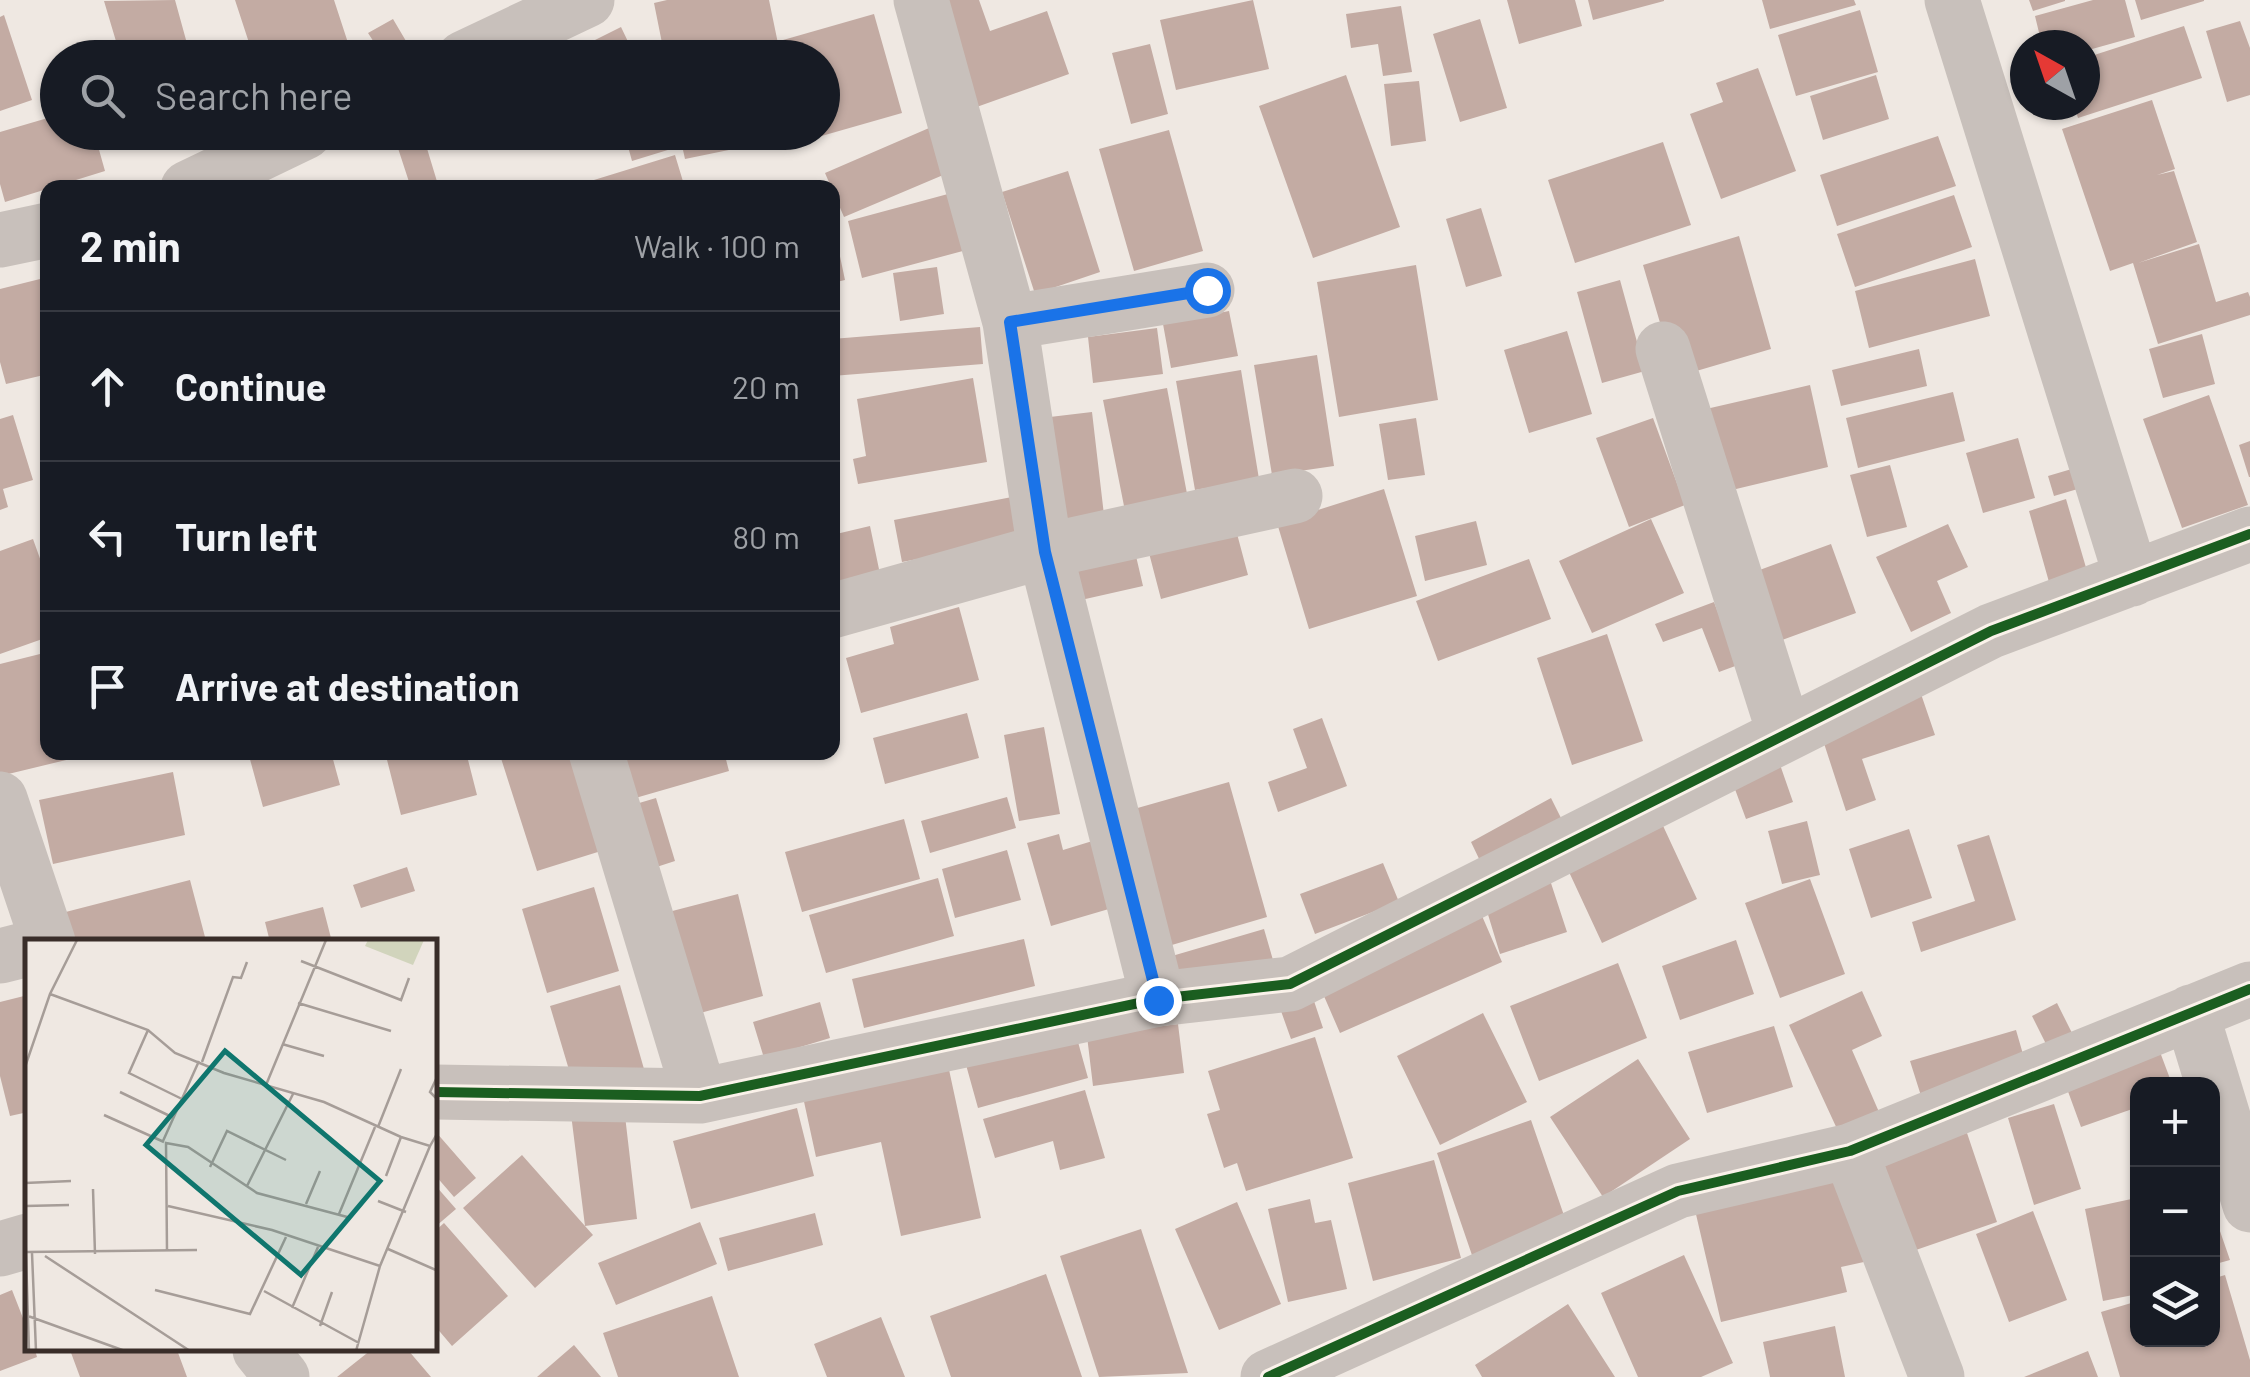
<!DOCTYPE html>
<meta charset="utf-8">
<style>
body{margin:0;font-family:Barlow,sans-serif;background:#242831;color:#f1f3f6}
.controls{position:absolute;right:30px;bottom:30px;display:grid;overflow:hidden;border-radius:20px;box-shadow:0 2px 8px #0004}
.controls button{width:90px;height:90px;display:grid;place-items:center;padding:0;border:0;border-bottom:2px solid #363941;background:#171b24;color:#f1f3f6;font:50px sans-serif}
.compass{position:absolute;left:2010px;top:30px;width:90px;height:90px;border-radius:50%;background:#171b24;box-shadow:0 2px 8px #0004;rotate:320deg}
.stop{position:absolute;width:30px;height:30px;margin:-22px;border:8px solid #1a73e8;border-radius:50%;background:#fff}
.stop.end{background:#1a73e8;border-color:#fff;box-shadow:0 2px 10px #0008}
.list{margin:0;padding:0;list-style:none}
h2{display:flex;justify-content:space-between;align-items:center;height:130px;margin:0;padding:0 40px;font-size:42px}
h2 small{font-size:32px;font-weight:400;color:#9ea1a6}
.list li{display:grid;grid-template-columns:65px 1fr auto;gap:30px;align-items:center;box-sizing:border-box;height:150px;padding:0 40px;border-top:2px solid #363941}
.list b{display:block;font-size:38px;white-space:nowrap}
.list em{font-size:32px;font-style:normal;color:#9ea1a6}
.icon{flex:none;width:55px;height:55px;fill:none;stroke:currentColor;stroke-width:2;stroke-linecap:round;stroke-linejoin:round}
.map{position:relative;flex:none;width:2250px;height:1377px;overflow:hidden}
.search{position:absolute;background:#171b24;box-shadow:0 2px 8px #0004;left:40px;top:40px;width:800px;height:110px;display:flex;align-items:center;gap:25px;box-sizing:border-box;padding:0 35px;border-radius:55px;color:#9ea1a6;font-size:38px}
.panel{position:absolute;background:#171b24;box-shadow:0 2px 8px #0004;left:40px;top:180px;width:800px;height:580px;border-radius:20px}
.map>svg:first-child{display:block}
.building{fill:#c3aba3}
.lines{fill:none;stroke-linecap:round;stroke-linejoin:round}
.street{stroke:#c8c0bb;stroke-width:55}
.cycleway-casing{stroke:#fbf2ea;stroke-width:16}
.cycleway{stroke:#1b5e20;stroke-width:10}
.route{stroke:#1a73e8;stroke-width:12}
.inset-road{fill:none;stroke:#a69d98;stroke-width:2.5}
.view{fill:#0f766e;fill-opacity:0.15;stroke:#0f766e;stroke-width:5}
.inset-edge{fill:none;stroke:#392d29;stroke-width:5}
</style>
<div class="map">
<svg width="2250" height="1377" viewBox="0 0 2250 1377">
<rect width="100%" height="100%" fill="#efe8e2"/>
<path class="building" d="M175,0L191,58H121L104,1Z
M235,0H334L351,52L334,58H254Z
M667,0H769L781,58H665L654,3Z
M933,0H979L990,31L1047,11L1069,74L971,109Z
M1253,0L1269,69L1176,90L1160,20Z
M1507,0H1575L1582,26L1519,44Z
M1588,0H1664V1L1593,20Z
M1762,0H1854L1856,5L1770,29Z
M2029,0H2065V1L2033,11Z
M2093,0H2125L2135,37L2085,51V45H2042L2035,16Z
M2135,0H2204V1L2141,20Z
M1401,6L1412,72L1383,76L1378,44L1351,48L1346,14Z
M1860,10L1878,72L1796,96L1778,35Z
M874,14L902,113L811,139L809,132H822V58H788L783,40Z
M4,15L32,100L0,111V17Z
M393,19L416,58H366L379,50L368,33Z
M1480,19L1507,108L1460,122L1433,34Z
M2240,21L2250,48V95L2227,102L2206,31Z
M2184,26L2202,78L2078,118L2074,105H2085V58Z
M621,27L633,52L622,58H559Z
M1150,44L1168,114L1131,124L1112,53Z
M1758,68L1796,171L1721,199L1690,114L1723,102L1716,83Z
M1346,75L1400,227L1313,258L1259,106Z
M1876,75L1889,119L1823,140L1810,96Z
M1419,81L1426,141L1391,146L1384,84Z
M2152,100L2175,169L2157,175L2174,171L2197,242L2138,263L2199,244L2216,302L2248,292L2250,297V315L2158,344L2133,263L2110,271L2062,129Z
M58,115V132H94L105,171L5,202L0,184V132Z
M936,125L955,170L844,217L825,173Z
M1169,130L1203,251L1134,271L1099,149Z
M422,132L439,188H411L395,139Z
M624,132H666L671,149L632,161Z
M679,132H796V136L685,159Z
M1938,136L1956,186L1837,226L1820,175Z
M1663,142L1691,225L1575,263L1548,180Z
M675,155L685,188H582L581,184Z
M1068,171L1100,272L1035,294L1002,192Z
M959,191L974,248L862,278L848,221Z
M1954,195L1972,247L1855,287L1837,234Z
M1481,208L1502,276L1466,287L1446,219Z
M834,228L845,280L832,283V229Z
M1739,236L1771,349L1676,377L1643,265Z
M1975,259L1990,316L1869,348L1855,291Z
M1416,265L1438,400L1339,417L1317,282Z
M937,267L944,314L900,321L893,273Z
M48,277V374L6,384L0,362V289Z
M1620,280L1645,371L1602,383L1577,292Z
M1229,311L1238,356L1171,368L1163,324Z
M980,327L983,364L832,376V339Z
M1157,328L1163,374L1093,383L1088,337Z
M1567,331L1592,414L1529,433L1504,350Z
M2202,334L2215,384L2163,398L2149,349Z
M1919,349L1927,386L1841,406L1832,370Z
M1317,355L1334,466L1272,475L1254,365Z
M1241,370L1259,479L1195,490L1176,381Z
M973,378L987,462L858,484L853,459L866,456L857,399Z
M1810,385L1828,467L1711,495L1693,412Z
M1167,388L1188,499L1125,511L1103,400Z
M1953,392L1965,441L1858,468L1846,418Z
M2209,395L2248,505L2182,528L2143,419Z
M1092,412L1104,515L1044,522L1033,419Z
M13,415L33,480L3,489L8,507L0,510V419Z
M1416,418L1425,475L1388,480L1379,424Z
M1653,418L1685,505L1629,527L1596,438Z
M2018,438L2035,498L1983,513L1966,453Z
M2250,441V477H2249L2239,445Z
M2092,463L2098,483L2054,496L2048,476Z
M1890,465L1907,527L1867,537L1850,475Z
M1384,489L1417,596L1309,629L1277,523Z
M1017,496L1025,539L902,562L894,520Z
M2066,499L2087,571L2049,582L2029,511Z
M1651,519L1684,593L1592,633L1559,561Z
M1476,521L1487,565L1425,581L1415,536Z
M1948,524L1968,567L1937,581L1951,613L1911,632L1876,557Z
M870,526L880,574L832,584V535Z
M1236,530L1248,575L1161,599L1149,553Z
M33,539L48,581V637L0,654V551Z
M1132,539L1143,586L1081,600L1070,553Z
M1831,544L1856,613L1771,644L1746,575Z
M1529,559L1551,619L1438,661L1416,601Z
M1714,602L1738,665L1719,672L1702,628L1663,642L1655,624Z
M959,607L979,680L861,713L846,658L894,644L890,627Z
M1607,634L1643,741L1572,765L1537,658Z
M48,652V752L91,754L0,776V664Z
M1921,694L1935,735L1862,759L1876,800L1846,811L1819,728Z
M967,713L979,758L885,784L873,738Z
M1322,718L1347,786L1278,812L1268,782L1307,768L1293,729Z
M1044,727L1060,814L1019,821L1004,735Z
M248,752H331L340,785L263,807Z
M385,752H466L477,795L401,815Z
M499,752H569L601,851L537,871Z
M611,752H724L729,771L625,801Z
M1777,756L1793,802L1746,819L1729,773Z
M173,772L185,835L53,864L39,800Z
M1229,782L1267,917L1165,947L1127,811Z
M1007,797L1016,828L930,853L921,821Z
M656,798L675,861L638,873L619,809Z
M1551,798L1563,822L1482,865L1471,842Z
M1658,815L1697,899L1602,943L1563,859Z
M904,819L920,879L802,912L785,852Z
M1807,821L1820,875L1782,884L1768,831Z
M1909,829L1932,898L1871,918L1849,849Z
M1059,834L1063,850L1099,839L1119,906L1051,926L1027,843Z
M1989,835L2016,920L1921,952L1912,922L1975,901L1957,845Z
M1007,850L1021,900L955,918L942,869Z
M1383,863L1399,902L1315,934L1300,894Z
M407,867L415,891L361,908L353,885Z
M1549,877L1567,932L1500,954L1483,898Z
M938,878L954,936L826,973L809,915Z
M1810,879L1845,974L1780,998L1745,903Z
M190,880L205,937L185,942H61L54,915Z
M594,887L619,971L547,993L522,909Z
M738,894L763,996L678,1019L653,916Z
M323,907L332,942H270L265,922Z
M1479,909L1502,962L1340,1033L1317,980Z
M1264,929L1273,960L1181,986L1172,956Z
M1024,939L1035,986L864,1028L852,979Z
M1736,940L1754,994L1680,1020L1662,966Z
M1618,963L1647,1038L1539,1081L1510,1006Z
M620,985L644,1069L575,1090L550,1006Z
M1309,986L1323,1028L1291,1039L1276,997Z
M1862,991L1882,1036L1852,1050L1879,1112L1838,1131L1789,1025Z
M28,995V1112L10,1116L0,1076V1002Z
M820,1002L830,1038L764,1058L753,1022Z
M2057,1003L2080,1049L2055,1062L2032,1016Z
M1483,1013L1527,1102L1440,1145L1397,1056Z
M1073,1024L1088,1078L978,1108L963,1054Z
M1178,1024L1184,1073L1093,1086L1087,1036Z
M1774,1026L1793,1087L1707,1113L1688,1052Z
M2016,1030L2027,1068L1922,1099L1910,1061Z
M1315,1037L1353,1158L1246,1191L1237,1163L1224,1168L1207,1114L1220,1110L1208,1071Z
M2160,1052L2172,1084H2138V1107L2081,1127L2066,1086Z
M1638,1059L1690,1139L1603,1197L1550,1117Z
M948,1065L981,1218L901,1236L881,1142L816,1157L803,1097Z
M1085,1090L1105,1158L1060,1170L1053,1141L995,1158L983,1119Z
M2054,1104L2081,1189L2034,1205L2008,1118Z
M624,1107L637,1219L585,1226L571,1114Z
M797,1108L814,1176L691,1209L673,1141Z
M1531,1120L1568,1227L1474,1261L1437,1153Z
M435,1131L476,1178L454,1197L435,1175Z
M1967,1133L1997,1222L1913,1251L1883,1161Z
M522,1155L593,1235L535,1288L463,1208Z
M1434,1160L1461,1258L1373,1281L1348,1183Z
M1852,1172L1873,1260L1841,1267L1847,1292L1721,1322L1695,1210Z
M435,1185L456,1209L435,1227Z
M2136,1198L2138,1294L2103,1301L2085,1209Z
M1310,1199L1315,1223L1331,1220L1347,1289L1288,1302L1268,1209Z
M1237,1202L1281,1304L1219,1330L1175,1229Z
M2212,1208L2230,1260L2212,1265Z
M2033,1211L2067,1300L2009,1322L1976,1234Z
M815,1213L823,1245L728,1271L719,1238Z
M700,1222L717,1264L616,1305L598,1263Z
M444,1223L508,1296L452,1346L435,1326V1231Z
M1141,1229L1188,1373L1099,1377L1060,1256Z
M1684,1255L1733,1363L1701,1377H1638L1601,1293Z
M1046,1274L1082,1377H951L930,1316Z
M2225,1275L2250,1360V1377H2120L2101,1312L2138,1301V1340H2212V1279Z
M12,1290L28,1331V1350H35L37,1357L0,1371V1295Z
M712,1296L739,1377H618L603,1333Z
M1568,1304L1615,1377H1482L1475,1365Z
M881,1317L905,1377H827L814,1344Z
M1835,1326L1845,1377H1770L1763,1342Z
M574,1345L601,1377H537Z
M70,1350H177L187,1377H80Z
M371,1350H408L431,1377H337Z
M2088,1351L2098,1377H2024Z"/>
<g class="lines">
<path class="street" d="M921,0L1010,322L1045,551L1158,999
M1952,0L2132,579
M464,58L587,0
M188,188L305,132
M0,240L48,230
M1010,322L1207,290
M1663,349L1784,732
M832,611L1045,551L1295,496
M596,752L700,1096
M0,799L48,942
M0,956L28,949
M2191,1012L2250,1205
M435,1092L700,1096L1158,999L1290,984L1991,631L2250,534
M1850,1151L1937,1377
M0,1249L28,1241
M260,1350L282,1377
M1268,1377L1678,1191L1850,1151L2250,989"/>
<g class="cycleway-casing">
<path id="cycleway" d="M435,1092L700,1096L1158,999L1290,984L1991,631L2250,534
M1268,1377L1678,1191L1850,1151L2250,989"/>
</g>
<use href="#cycleway" class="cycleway"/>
</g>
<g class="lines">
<path class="route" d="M1158,1000L1045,552L1010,322L1207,290"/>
</g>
<g transform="translate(25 939)">
<rect width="412" height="412" fill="#efe8e2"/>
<path d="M343,1H399L388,26L340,7Z" fill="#d1d4bc"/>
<path class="inset-road" d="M276,22L376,61L384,39M25,55L123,91L150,114L199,134L299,163L376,198L405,207L413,193M273,64L366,92M123,91L104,134L157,160M257,105L299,117M177,123L208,38L216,39L222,23M0,128L25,55L52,1M413,136L405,153L413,161M241,146L301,1M95,153L149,179M79,176L139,203M353,188L376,130M138,202L174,122M185,228L202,192L261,221M361,237L376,198M0,244L46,242M222,247L268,155M68,250L70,315M353,262L381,273M281,265L295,232M0,267L44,266M143,267L247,291L355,327M314,275L350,188M0,283L4,412M363,310L413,332M142,312L141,204L163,208L232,254L326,279M1,313L172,311M7,314L11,412M20,317L165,412M130,351L225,375L261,298M239,352L334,404M267,369L293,308M3,377L100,412M295,387L307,353M331,412L355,327L405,207"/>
<path class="view" d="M200,112L355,242L276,336L121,206Z"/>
<rect width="412" height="412" class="inset-edge"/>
</g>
</svg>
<div class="controls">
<button>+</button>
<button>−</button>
<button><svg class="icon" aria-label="layers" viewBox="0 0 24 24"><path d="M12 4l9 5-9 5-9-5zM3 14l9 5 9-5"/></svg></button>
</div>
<svg class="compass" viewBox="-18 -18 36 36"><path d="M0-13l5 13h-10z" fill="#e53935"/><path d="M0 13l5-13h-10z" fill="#9ea1a6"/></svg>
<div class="stop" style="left:1207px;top:290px"></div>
<div class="stop end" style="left:1158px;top:1000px"></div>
<div class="search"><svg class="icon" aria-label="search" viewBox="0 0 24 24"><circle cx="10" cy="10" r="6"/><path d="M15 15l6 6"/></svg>Search here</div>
<section class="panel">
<h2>2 min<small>Walk · 100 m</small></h2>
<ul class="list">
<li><svg class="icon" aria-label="ahead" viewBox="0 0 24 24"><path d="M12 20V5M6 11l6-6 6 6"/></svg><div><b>Continue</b></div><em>20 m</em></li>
<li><svg class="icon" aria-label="left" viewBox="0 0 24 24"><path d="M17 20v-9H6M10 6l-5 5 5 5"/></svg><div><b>Turn left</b></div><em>80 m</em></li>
<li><svg class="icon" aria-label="arrive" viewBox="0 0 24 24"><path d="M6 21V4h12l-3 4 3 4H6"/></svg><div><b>Arrive at destination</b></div></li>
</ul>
</section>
</div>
